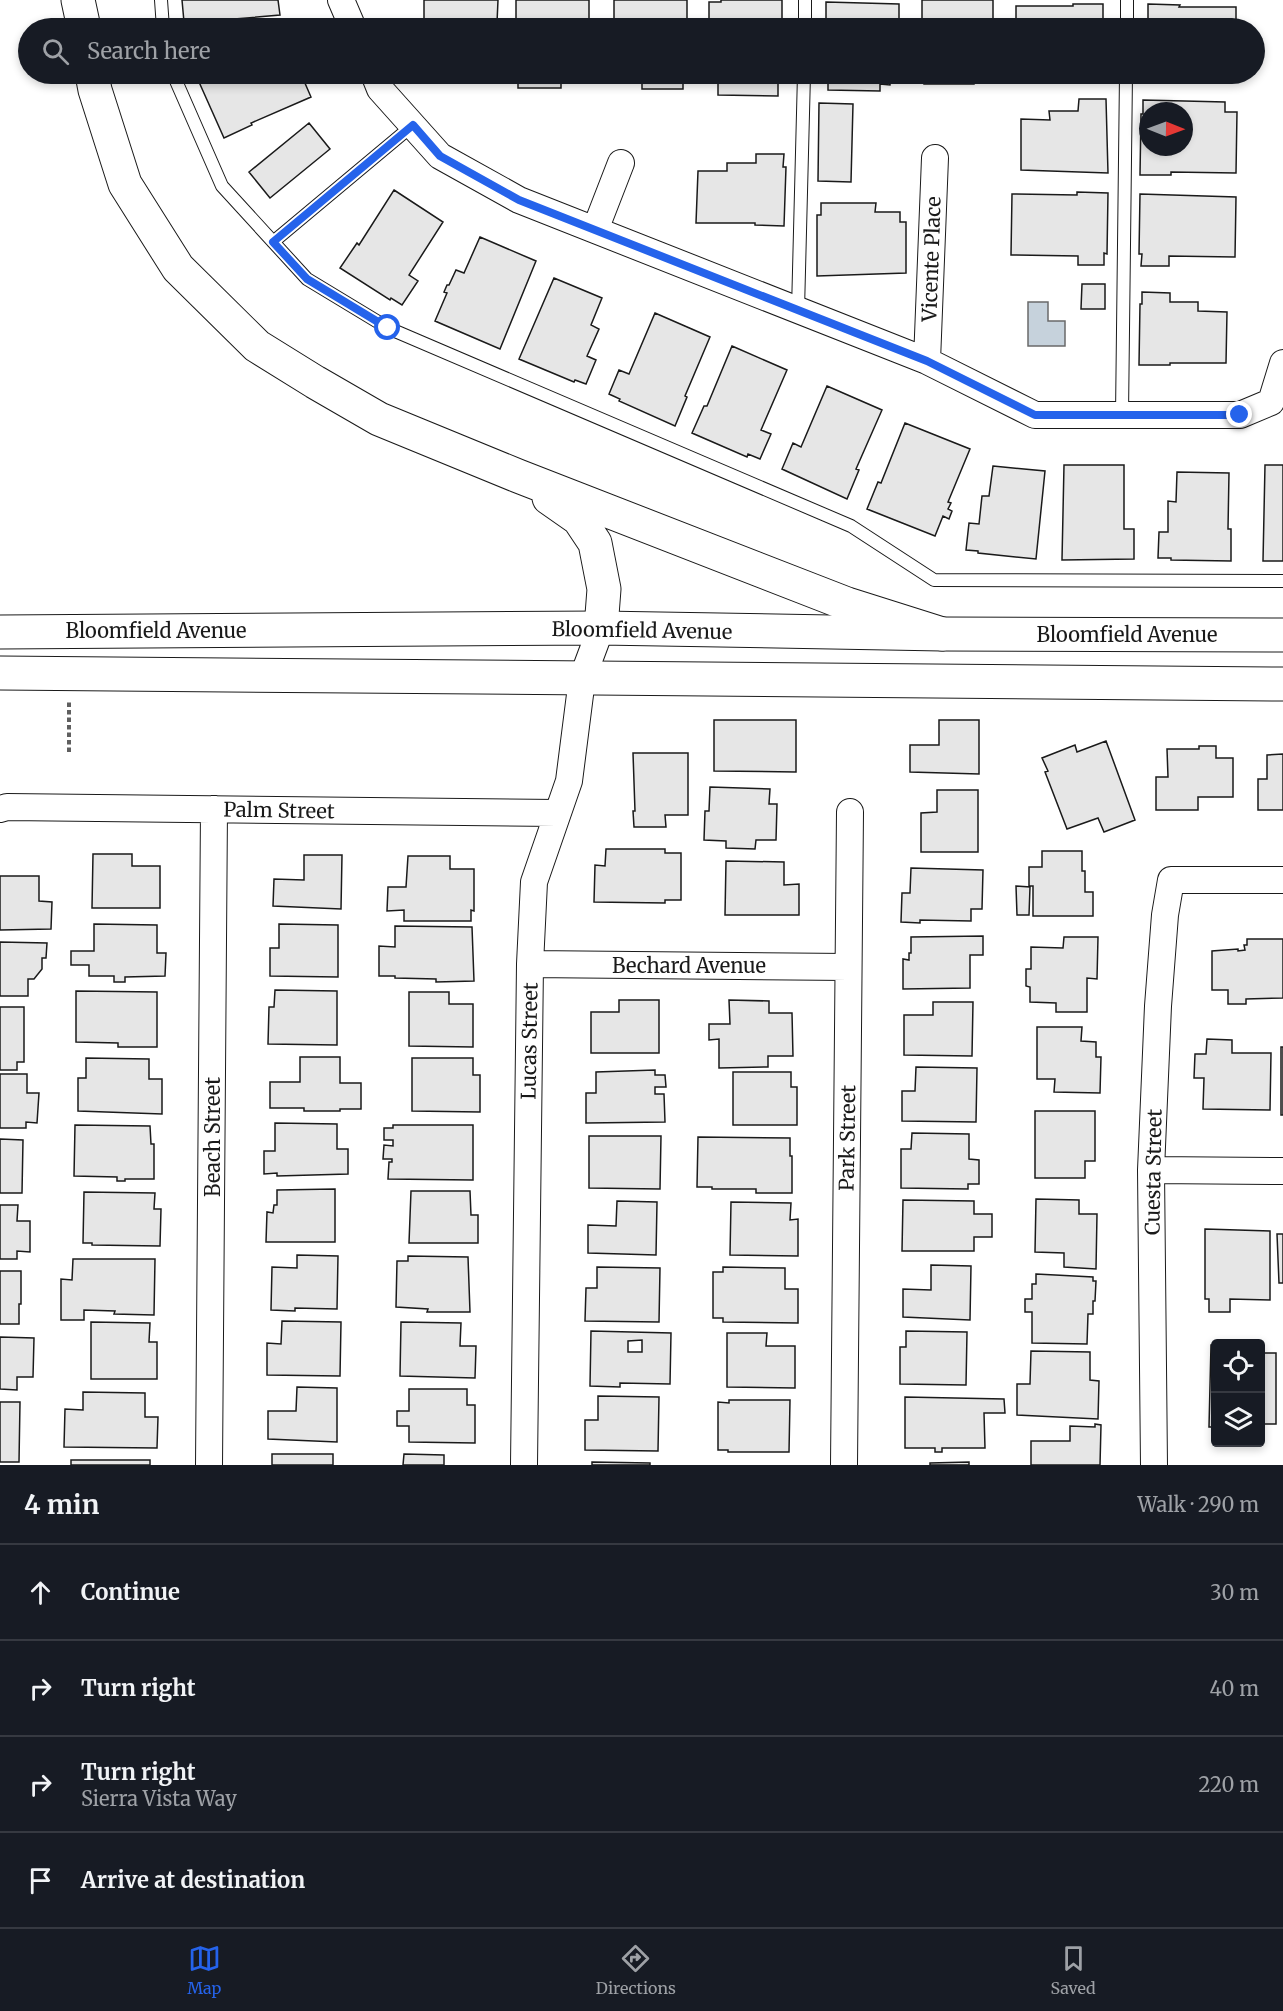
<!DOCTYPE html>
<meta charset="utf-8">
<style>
body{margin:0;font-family:Merriweather,serif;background:#242831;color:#f1f3f6}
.controls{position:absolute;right:18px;bottom:18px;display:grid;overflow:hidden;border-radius:6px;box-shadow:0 3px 9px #0003}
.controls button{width:54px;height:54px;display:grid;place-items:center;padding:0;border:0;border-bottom:2px solid #363941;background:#171b24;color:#f1f3f6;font:30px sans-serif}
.compass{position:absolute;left:1139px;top:102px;width:54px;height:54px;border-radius:50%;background:#171b24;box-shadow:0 3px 9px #0003;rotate:91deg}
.stop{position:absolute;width:18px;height:18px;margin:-14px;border:4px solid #2563eb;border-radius:50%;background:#fff}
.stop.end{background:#2563eb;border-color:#fff;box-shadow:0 2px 6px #0008}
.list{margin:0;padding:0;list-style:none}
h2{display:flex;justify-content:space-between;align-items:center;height:78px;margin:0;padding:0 24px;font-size:26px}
h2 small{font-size:20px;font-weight:400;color:#9ea1a6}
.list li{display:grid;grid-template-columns:39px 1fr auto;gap:18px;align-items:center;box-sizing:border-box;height:96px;padding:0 24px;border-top:2px solid #363941}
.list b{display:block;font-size:22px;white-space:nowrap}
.list p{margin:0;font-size:20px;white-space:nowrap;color:#9ea1a6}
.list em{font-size:20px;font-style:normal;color:#9ea1a6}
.icon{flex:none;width:33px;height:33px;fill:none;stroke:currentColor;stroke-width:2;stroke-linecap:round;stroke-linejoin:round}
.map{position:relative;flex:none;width:1283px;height:1465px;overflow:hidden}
.search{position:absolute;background:#171b24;box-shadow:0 3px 9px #0003;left:18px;right:18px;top:18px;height:66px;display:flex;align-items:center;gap:15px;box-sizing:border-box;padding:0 21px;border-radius:33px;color:#9ea1a6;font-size:22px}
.sheet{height:462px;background:#171b24}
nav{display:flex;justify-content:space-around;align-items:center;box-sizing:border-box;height:84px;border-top:2px solid #363941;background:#171b24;font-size:16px;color:#9ea1a6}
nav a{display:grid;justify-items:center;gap:3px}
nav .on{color:#2563eb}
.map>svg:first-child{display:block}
.water{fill:#c6d2dc;stroke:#6a6a6a;stroke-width:1.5}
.building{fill:#e6e6e6;stroke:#1a1a1a;stroke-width:1.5;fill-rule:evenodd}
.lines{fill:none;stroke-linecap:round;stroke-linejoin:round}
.lane-casing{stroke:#1a1a1a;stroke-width:14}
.street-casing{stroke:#1a1a1a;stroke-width:28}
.secondary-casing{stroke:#1a1a1a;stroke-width:35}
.highway-casing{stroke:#1a1a1a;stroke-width:35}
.path{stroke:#5f5f5f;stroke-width:4;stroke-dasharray:4.5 3;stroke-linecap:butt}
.lane{stroke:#fff;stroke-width:12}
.street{stroke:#fff;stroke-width:26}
.secondary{stroke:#fff;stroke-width:33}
.highway{stroke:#fff;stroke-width:33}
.route{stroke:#2563eb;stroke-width:8}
.labels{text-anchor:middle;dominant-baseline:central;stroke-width:4.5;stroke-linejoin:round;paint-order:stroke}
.street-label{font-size:20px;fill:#1a1a1a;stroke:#fff}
</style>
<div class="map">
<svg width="1283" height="1465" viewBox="0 0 1283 1465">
<rect width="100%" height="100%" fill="#fff"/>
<path class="water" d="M1028,302H1048V321H1065V346H1028Z"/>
<path class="building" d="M182,0H278L280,15L235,19L236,28H188L187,22H184Z
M424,0H498L497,23H495V28H435V20H424Z
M516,0H589V22H579V28H510V20H516Z
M614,0H687V22H692V28H624L625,22H614Z
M721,0H782V28H709V2H721Z
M922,0H993V26H982V28H924V26H922Z
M826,2L899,4V28H902H826Z
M1073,4H1103V28H1016V6H1073Z
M1148,4L1180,5L1179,7H1236V28H1148Z
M198,74H301L311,97L251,123L252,125L224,138L199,82L202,81Z
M442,74H494V80H442Z
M518,74H579V83L561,82V88H518Z
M624,74H683V89H642V83H624Z
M718,74H778V96L718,95Z
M828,74H891L890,85L880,84V91L828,90Z
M924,74H974V84H924Z
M1073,74H1101V76H1073Z
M1150,74H1176V77L1150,76Z
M1079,99H1106L1108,173L1021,170V119L1050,120L1049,111H1078Z
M1143,100L1225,102V112H1237L1236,173L1171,172V175H1140L1141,114H1143ZM1148,111H1184V147H1148Z
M819,103L853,104L851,182L818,181Z
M309,123L330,149L270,198L249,172Z
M756,154H784L783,167H786L784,226L755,225V223H696L698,171H727V163H756Z
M394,190L443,222L409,275L418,281L402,305L391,298L390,300L340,268L357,243L359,245Z
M1077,192L1108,193L1107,254L1104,253V265H1078V256L1011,255L1012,194L1077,195Z
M1140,194L1236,197L1235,257L1169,256V266H1141L1142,254H1139Z
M821,203H876L875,212H900V222H906V273L817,276V215H821Z
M480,237L536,261L500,349L435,321L447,293L444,292L447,285H449L456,270L464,273Z
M554,278L602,298L591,325L599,329L587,356L596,360L586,384L575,380L574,382L519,359Z
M1082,284H1105V309H1081Z
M1142,292L1170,293V302H1198V311L1227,312L1226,363H1170V365H1139L1140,304H1142Z
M655,313L710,337L685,396L687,397L675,426L619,401L620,399L609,394L619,370L629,374Z
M732,346L787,370L761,430L771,434L760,459L748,454L747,457L692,433L704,406H707Z
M827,386L882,410L856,469L859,470L847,499L782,469L793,443L801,447Z
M905,423L970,449L948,502L951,503L948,509L952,511L949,519L943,516L935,536L867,509L878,482L881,483Z
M1064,465H1124V529H1134V559L1062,560Z
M1265,465H1283V561H1263Z
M993,466L1045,471L1036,559L978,553V551L966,550L969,523L979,524L982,496H989Z
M1177,472L1229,473L1228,529H1231V561L1171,560V558H1158L1159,532H1168V501L1176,502Z
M714,720H796V772L714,771Z
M939,720H979V774L910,772V745H939Z
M1106,741L1135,820L1104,832L1098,818L1067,829L1045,772L1048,771L1042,758L1075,745L1077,752Z
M1199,746H1216V758H1233V797H1198V810H1156V777H1168L1167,749H1199Z
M633,753H688V815H665L666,827H634L633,811H635Z
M1283,754V810H1258V779H1267V755Z
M710,787L770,789L769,804H777L776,840H756L755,849L726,848V841L704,840L705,811H709Z
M937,790H978V852H921V813L937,812Z
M606,849H665V853H681V900H665V903L594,902L595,865L605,866Z
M1042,851H1082V871H1085V892H1093V916H1033V886H1029V867H1042Z
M93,854H132V866H160V908H92Z
M304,855H342L341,909L273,906L274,879L304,880Z
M408,856H450V869H474V911L471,910V921H404V910L387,911L388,887H406Z
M726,861L784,862V885L799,884V915H725Z
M911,868L983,870L982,909H971V921L920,920V923L901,922L902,893H910Z
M0,876H39V901L52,902L51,929L0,930Z
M1016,886L1030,887L1029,915H1017Z
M94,924L157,925V953H166L165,976L125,977V982H114V976H89V965H71V951H94Z
M279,924L338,925V977L270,976V948H279Z
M395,926L472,927L474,981L436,982V979L395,978V976H379V946L395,947Z
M983,936V955H970V988L903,989V959L909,960V953H911V937Z
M1064,937H1098L1097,979L1087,978V1012H1056V1003L1030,1002V987L1026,986V969H1031V947L1063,948Z
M1247,939H1283V998L1246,999V1004H1228V990H1212V951L1238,949V951L1245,950L1244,945H1247Z
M0,942L47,943L46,958H42V969L34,979H28V996H0Z
M275,990L337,991V1045L268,1044L269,1007H274Z
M76,991L157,992V1047H118V1043L76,1042Z
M409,992H449V1004H473V1047L409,1046Z
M619,1000H659V1053H591V1012H619Z
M729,1000L769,1001V1013H792L793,1056H768V1067L719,1068V1039L709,1040V1024H730Z
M933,1002H973L972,1056L904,1055V1015H933Z
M0,1007H24V1062H17V1070H0Z
M1037,1027H1082L1081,1041L1096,1042V1057H1101L1100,1093L1054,1092L1055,1079H1037Z
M1207,1039L1232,1040V1053H1271L1270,1110L1203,1109L1204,1078H1194L1195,1054H1206Z
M1281,1047H1283V1115H1281Z
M300,1057H340V1083H361V1109H340V1111H304V1108H270V1082H300Z
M86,1058L149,1059V1079H162V1114L78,1111V1078H86Z
M412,1058H473V1075H480V1112L412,1111Z
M916,1067L977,1068L976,1122L902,1121V1091H915Z
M655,1070V1075H665L666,1087H655V1094H664L665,1122L586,1123V1093H596V1072Z
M733,1072H791V1087H797V1125H733Z
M0,1074H27V1093H39L37,1123L26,1122V1128H0Z
M1035,1111H1095V1161H1085V1178H1035Z
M275,1123L337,1124V1149H348V1174L277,1176V1173L264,1174V1151H275Z
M75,1125L150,1126L151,1144H154V1179H125V1181H117V1177L74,1176Z
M393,1125H473V1180L388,1179L389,1162H392V1159H383L384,1145L393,1146V1140H384V1128H393Z
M912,1133L969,1134V1159L979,1160V1184H968V1189L901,1188V1149H911Z
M589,1136H661L660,1189L589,1188Z
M698,1137L790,1138V1156H792V1193H756V1189H712V1187H697Z
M0,1139L23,1140L22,1193H0Z
M335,1189V1242H266L267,1212L273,1213L274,1205H277V1190Z
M411,1191H470L471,1215H478V1243H409Z
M84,1192L155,1193L154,1209H161L160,1246L92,1245V1243H83Z
M1036,1199L1079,1200V1214H1097L1096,1269L1064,1267V1253L1035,1252Z
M903,1200L974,1201V1214H992V1237H974V1251H902Z
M617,1201L657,1202L656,1255L588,1253V1225L616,1226Z
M731,1202L791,1203L790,1220L798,1219V1256L730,1255Z
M0,1205H18L17,1221H30V1252L17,1251V1259H0Z
M1205,1229L1270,1231V1300L1230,1299V1312H1209V1299H1205Z
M1277,1234H1283V1283H1279Z
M297,1255L338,1256L337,1309L295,1308V1311L271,1310L272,1267L297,1268Z
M408,1256L468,1257L470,1312H427L428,1309L396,1307L397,1261H408Z
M73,1259H155L154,1315L114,1314L115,1311L84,1310V1320H61V1279L72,1280Z
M931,1265L971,1266L970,1320L903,1317V1289L931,1290Z
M597,1267L660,1268L659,1322L585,1321L586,1288H597Z
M723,1267L785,1268V1289H798V1323L723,1322V1318H713V1272H723Z
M0,1271H21V1304H19V1324H0Z
M1036,1274L1093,1277V1281H1096L1095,1301H1093V1314H1088L1087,1344L1032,1343V1312H1025V1299H1032V1284H1036Z
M282,1321L341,1322L340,1376L267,1375V1343L281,1344Z
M91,1322L150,1323L149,1342H157V1379H91Z
M401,1322L461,1323L460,1346H476L475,1378L400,1376Z
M591,1331L671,1333L670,1384L620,1383V1387L590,1386ZM642,1340V1352H628V1341Z
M906,1331L967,1332L966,1385L900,1384V1347H906Z
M727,1333H767L766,1346H795V1388L727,1387Z
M0,1337L34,1338L33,1377H17V1390L0,1389Z
M1211,1345H1216V1427H1209Z
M1031,1351L1090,1352V1380L1099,1381L1098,1419L1017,1415V1384H1030Z
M1260,1353H1276V1424H1260Z
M297,1387L337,1388V1442L268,1439V1411H296Z
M409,1389H467V1405H475V1443L409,1442V1426H397V1411H409Z
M83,1392L145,1393V1417H158L157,1448L64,1447L65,1409L83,1410Z
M598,1396L659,1397L658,1451L585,1450V1420H598Z
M905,1397L1004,1399L1005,1413H984L985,1448H942V1452H935V1448H905Z
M729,1400H790L789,1452H728V1450H718V1402L729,1403Z
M0,1402H20L19,1462H0Z
M1095,1424L1101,1425L1100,1465H1031V1441H1070V1426L1095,1427Z
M272,1454H333V1465H272Z
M404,1454L444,1455V1465H403Z
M71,1460H150V1465H71Z
M592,1462L650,1463V1465H592Z
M969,1462V1465H930V1463Z"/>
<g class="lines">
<g class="lane-casing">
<path id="lane" d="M161,0L163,28
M805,28V0
M1127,28V0
M173,74L222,186L307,279L388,328L851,526L934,580L1283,581
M273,242L413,125
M798,310L804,74
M1122,415L1126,74"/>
</g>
<g class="street-casing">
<path id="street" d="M341,0L353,28
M374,74L380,89L440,156L519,200L927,361L1035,415H1240L1271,402L1283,363
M595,230L621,163
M927,361L935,158
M0,809L7,807L557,813
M530,964L848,967
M1151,1170L1283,1171
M209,1465L214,809
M524,1465L530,964L534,882L569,781L582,679L601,628
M844,1465L850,812
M1154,1465L1151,1170L1158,1006L1165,915L1171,880H1283"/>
</g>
<g class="secondary-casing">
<path id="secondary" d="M0,632L601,628L942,634L1283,635
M0,673L1283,684"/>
</g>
<g class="highway-casing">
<path id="highway" d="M78,0L84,28
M92,74L95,90L125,184L178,268L257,346L315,382L379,419L518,476L847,604L942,634
M549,498L579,519L595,543L604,589L601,628"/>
</g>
<path class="path" d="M69,752V702"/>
<use href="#lane" class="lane"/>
<use href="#street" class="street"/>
<use href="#secondary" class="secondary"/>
<use href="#highway" class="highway"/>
</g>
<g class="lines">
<path class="route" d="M388,328L307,279L273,242L413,125L440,156L519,200L927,361L1035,415H1240"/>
</g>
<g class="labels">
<g class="street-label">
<text transform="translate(931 259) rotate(-88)">Vicente Place</text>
<text x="156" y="630">Bloomfield Avenue</text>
<text transform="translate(642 630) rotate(1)">Bloomfield Avenue</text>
<text x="1127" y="634">Bloomfield Avenue</text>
<text transform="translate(279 810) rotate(1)">Palm Street</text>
<text x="689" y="965">Bechard Avenue</text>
<text transform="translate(529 1041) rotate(-89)">Lucas Street</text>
<text transform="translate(212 1137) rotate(-90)">Beach Street</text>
<text transform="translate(847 1138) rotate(-89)">Park Street</text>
<text transform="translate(1153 1172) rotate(-89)">Cuesta Street</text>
</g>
</g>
</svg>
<div class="controls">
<button><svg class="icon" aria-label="locate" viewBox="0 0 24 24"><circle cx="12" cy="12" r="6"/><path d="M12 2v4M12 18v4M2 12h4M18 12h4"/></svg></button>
<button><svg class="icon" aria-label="layers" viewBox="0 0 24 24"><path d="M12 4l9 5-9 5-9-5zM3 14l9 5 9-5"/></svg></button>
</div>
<svg class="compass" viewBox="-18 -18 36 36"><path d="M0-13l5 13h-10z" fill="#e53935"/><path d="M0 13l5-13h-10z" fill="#9ea1a6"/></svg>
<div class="stop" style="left:388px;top:328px"></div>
<div class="stop end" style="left:1240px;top:415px"></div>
<div class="search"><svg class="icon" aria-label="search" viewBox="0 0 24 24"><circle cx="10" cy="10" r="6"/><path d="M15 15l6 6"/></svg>Search here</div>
</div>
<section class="sheet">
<h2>4 min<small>Walk · 290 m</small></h2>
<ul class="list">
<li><svg class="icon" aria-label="ahead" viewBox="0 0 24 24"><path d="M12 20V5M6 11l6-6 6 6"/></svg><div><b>Continue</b></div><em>30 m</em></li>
<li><svg class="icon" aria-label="right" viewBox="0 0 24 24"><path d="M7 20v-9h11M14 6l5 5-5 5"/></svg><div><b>Turn right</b></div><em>40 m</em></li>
<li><svg class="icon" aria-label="right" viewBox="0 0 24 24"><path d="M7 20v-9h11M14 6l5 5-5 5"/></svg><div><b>Turn right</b><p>Sierra Vista Way</p></div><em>220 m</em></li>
<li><svg class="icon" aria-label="arrive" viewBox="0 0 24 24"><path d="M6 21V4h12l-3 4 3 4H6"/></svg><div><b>Arrive at destination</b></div></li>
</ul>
</section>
<nav>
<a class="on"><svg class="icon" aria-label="map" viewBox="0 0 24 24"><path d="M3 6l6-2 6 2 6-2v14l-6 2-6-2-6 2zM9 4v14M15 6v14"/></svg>Map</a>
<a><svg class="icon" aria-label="directions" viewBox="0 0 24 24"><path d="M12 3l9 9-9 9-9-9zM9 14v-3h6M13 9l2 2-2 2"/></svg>Directions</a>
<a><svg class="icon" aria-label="saved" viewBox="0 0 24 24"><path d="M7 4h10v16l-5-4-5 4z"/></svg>Saved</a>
</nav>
